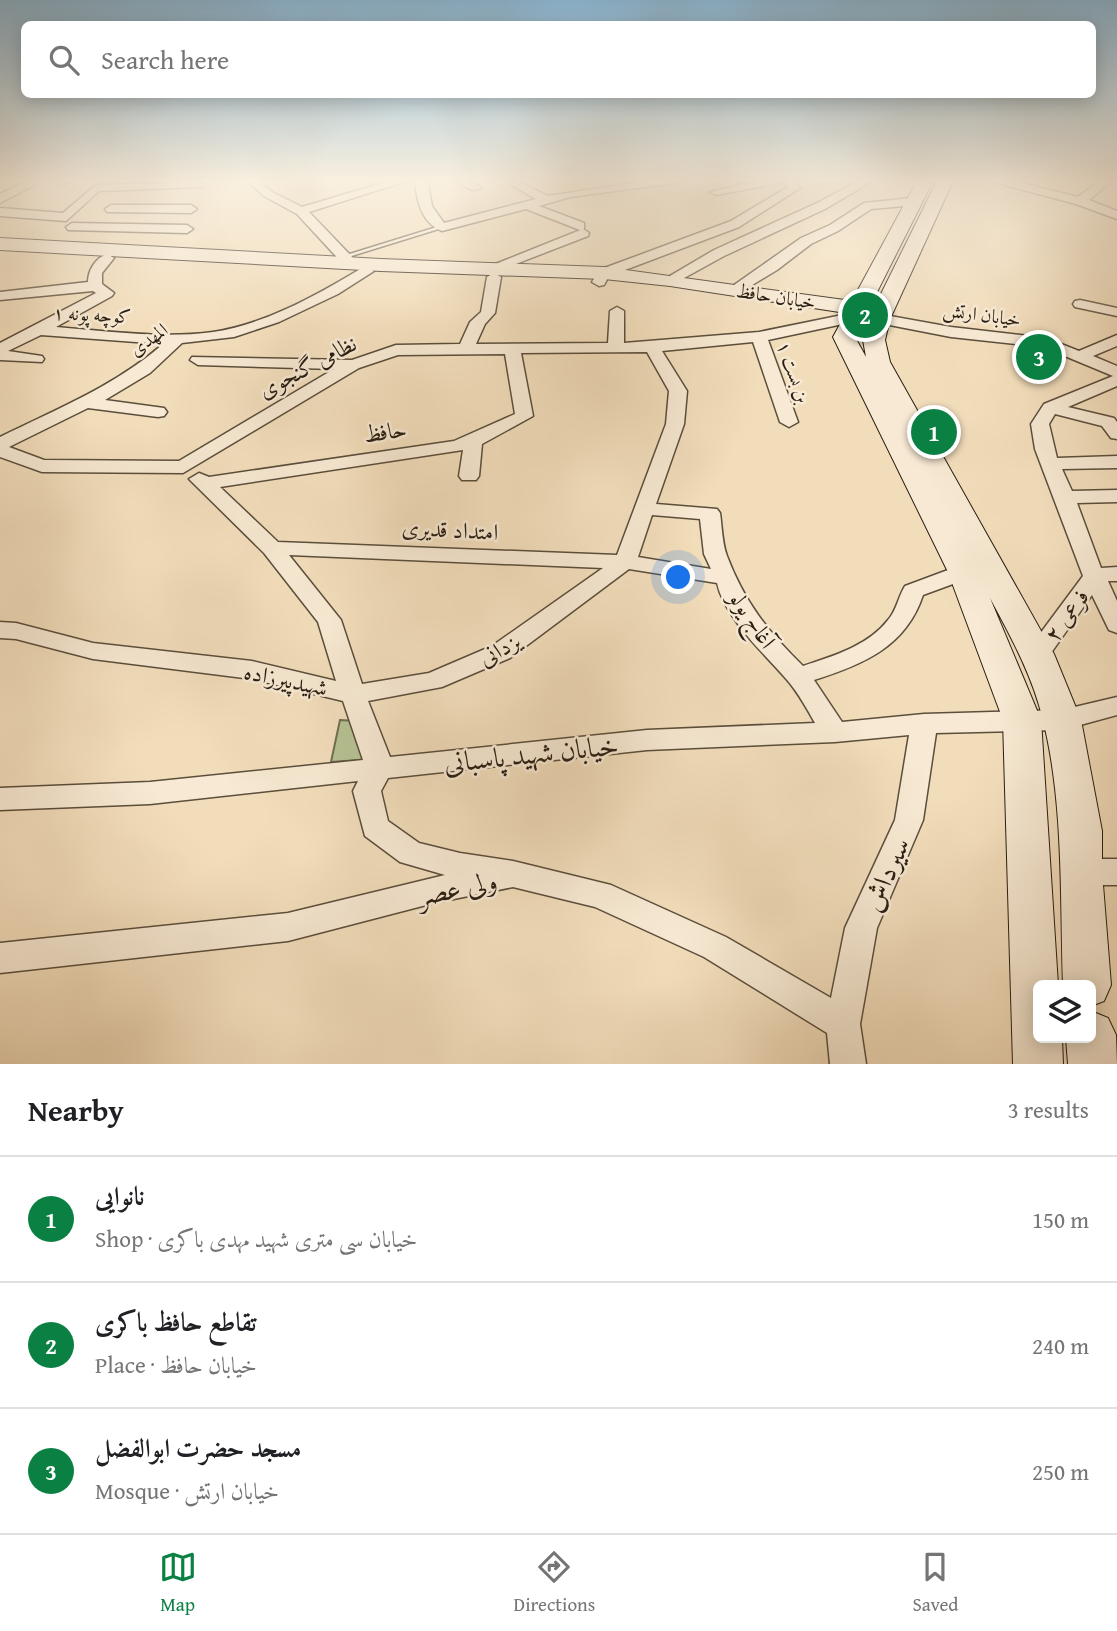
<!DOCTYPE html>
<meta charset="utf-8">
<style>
body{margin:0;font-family:"Gentium Book Plus",Amiri,serif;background:#f2f2f2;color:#202124}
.controls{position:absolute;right:21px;bottom:21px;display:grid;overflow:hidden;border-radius:10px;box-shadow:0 4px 18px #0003}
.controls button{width:63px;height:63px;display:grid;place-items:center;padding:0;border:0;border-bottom:2px solid #e0e0e0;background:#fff;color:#202124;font:35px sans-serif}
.you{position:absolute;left:679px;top:578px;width:24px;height:24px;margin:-18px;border:5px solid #fff;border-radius:50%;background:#1a73e8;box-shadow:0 0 0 10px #1a73e833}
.badge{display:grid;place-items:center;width:46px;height:46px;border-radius:50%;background:#0b8043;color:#fff;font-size:23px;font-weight:700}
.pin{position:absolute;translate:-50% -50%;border:4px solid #fff;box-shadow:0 2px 7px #0006}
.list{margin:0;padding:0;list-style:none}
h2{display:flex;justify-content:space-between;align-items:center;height:91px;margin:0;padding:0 28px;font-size:30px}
h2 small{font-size:23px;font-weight:400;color:#757577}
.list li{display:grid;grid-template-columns:46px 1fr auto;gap:21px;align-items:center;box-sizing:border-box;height:126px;padding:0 28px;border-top:2px solid #e0e0e0}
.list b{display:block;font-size:26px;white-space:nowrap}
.list p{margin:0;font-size:23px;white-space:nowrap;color:#757577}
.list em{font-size:23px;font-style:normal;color:#757577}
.icon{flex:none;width:38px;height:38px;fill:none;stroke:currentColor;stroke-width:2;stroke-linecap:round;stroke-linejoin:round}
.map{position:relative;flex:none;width:1117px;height:1064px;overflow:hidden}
.search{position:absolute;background:#fff;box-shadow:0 4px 18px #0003;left:21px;right:21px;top:21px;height:77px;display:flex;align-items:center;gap:18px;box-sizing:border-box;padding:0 24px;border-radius:10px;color:#757577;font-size:26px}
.sheet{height:469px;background:#fff}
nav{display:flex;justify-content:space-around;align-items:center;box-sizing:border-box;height:98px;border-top:2px solid #e0e0e0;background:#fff;font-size:19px;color:#757577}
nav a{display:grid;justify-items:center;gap:4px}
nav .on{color:#0b8043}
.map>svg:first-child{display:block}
.green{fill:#b6c293;stroke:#707052;stroke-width:2}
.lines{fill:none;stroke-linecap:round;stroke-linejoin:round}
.lane-casing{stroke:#5b4e3c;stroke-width:3}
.street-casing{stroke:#5b4e3c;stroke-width:3}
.secondary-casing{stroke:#291e12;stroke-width:2}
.lane{fill:#f7e9d3;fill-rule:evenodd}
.street{fill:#f7e9d3;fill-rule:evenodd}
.secondary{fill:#f7e9d3;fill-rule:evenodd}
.labels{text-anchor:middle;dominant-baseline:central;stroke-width:5;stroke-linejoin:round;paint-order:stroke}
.far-street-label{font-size:19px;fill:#291e12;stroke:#f7e9d3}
.street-label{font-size:23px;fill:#291e12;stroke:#f7e9d3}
.near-street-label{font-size:28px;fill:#291e12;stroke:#f7e9d3}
</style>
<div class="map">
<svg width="1117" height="1064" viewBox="0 0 1117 1064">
<rect width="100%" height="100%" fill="#f2ddbb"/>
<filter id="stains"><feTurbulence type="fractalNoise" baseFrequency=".00286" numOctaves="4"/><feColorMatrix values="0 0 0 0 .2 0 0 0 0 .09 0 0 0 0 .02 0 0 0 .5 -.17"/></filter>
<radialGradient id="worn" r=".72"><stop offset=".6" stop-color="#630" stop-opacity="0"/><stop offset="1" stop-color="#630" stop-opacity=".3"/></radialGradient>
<path class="green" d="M340,720L356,721L373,759L331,762Z"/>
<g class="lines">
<g class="lane-casing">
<path id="lane" d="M440,226L445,227L345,258L340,257Z"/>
</g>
<g class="street-casing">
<path id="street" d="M61,179H76L65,184L61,183Z
M245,179H257L272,192L302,207L396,179H413L309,212L355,260L357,263L350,267L345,266L297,214L264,196Z
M415,179H427L432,206L444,223L536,199L513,186L511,184L517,181L548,196L658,179H688L682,182L570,197L539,206L584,223V229L580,230L526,209L442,231C421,223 416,199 415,179Z
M451,179H466L482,188L472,190Z
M766,179H794L800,188L739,227L609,276L604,285L599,286L592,282L599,270L731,221L788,187L785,182L716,195L710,192Z
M862,179H876L825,209L724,256L675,283H665L663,280L714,250L817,203Z
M989,179H1006L1078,197L1102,179H1114L1089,200L1117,211V219L1076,204L990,181Z
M30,180L40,182L0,203V194Z
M198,182L202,183V187L99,191L66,221L0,216V208L63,213L96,185Z
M912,198L918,202L916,205L871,209L838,231L811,244L777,270L739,293H729L727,290L801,238L830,225L864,203Z
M111,205H191L197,209L191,213L107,212L105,209Z
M72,223L187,225L193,229L187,233L68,230L66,227Z
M583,229L589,233L588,236L495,272L490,273L483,269Z
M107,254L114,258L102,273V284L114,293L112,296L56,327C108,331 161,339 213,332C266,324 317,295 362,268L367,267L374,271L338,294L279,322L234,337L182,343L150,373L105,400L164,408L167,412L164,416L158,417L88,408L9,447L44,460L179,461L334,369L198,365L190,360L192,357L352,360L396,345L460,344L470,322L481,312L487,277L494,273L501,277L495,313L485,324L476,344L608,343L610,311L617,307L624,311V343L759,332L852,313L857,315L860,318L857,321L768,340L798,422L789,427L780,422L753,342L662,351L687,391L684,424L656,504L717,509L720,513C722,526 722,543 727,556C744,601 768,632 803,666C833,656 868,646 888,620C897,610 898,597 905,586L956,567H972L975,572L972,577L923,595C906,647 862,665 814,680L842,722L924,714L1062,710L1117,697V715L1062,730L936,733L923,820L877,928L860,1024L866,1064H830L827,1033L704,957L595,907L513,887L434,903L288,941L0,973V943L288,913L445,875L400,862L365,836L353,791L358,781L150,804L0,810V788L150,782L363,760L343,701L252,679L93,659L16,639L0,638V622L16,623L93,643L252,661L336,681L318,622L264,553L189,479L199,473L209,477L454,441L515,414L505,354L398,355L359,368L183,473L42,472L0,457V437C57,409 115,386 163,344L41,335L8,351L42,356L44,359L42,362L0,360V343L96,293L93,291L0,300V292L88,282C88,271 95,258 107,254ZM647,352L669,391L666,424L617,555L278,542L220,487L463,450L459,476L462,480H476L479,476L482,444L533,416L521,353ZM652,515L700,519L704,554L711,569L638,557ZM289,555L603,568L492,646L429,673L362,684L341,620ZM629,569L717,583C725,619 765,654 788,681C799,694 807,709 815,723L647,730L390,757L368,701L442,687L510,658ZM909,735L895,820L845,928L831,998L726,937L611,885L513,861L460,853L419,843L388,821L381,791L388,778L647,750L835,742Z
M1080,300L1117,308V316L1075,307L1073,304L1075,301Z
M879,314L951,327L1046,338L1079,351L1117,335V346L1093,356L1117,366V386L1068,407L1114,418L1117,422V439L1111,438L1102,426L1055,414L1049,424L1057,458L1117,456V468L1062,469L1072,491L1117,490V502L1077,503L1101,568L1117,567V581H1108L1117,601V633L1109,630L1092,595L1046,660L1037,662L1028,660L1025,654L1083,576L1035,449L1031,424L1044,404L1113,376L1043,347L951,337L874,322L871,319L874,316Z
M1080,859H1117V885H1080L1069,881L1065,872L1069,863Z"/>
</g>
<g class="secondary-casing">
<path id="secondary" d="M918,179H934L870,306L874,308L938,179H954L890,319L885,340L890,362L1054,654L1081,720L1102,831V872L1111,985L1104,1001L1091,1006V985H1063C1060,899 1064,803 1043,720C1033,677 1011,637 990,598L1041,720L1058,985H1038V1038H1062L1063,1064H1013L1003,720L948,572L833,337L846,313L670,286L604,279L381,271L0,250V238L381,259L604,267L852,301ZM864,320L868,322L863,340L866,357L855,337Z
M1091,1011L1108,1018L1116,1035L1117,1064H1068L1066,1038H1091Z"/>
</g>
<use href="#lane" class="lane"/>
<use href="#street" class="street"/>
<use href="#secondary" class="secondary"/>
</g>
<linearGradient id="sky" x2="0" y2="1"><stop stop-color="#89b6d4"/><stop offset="0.55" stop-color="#f9f0e0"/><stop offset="1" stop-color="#f9f0e0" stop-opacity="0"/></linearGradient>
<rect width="1117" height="328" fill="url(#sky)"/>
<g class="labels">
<g class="far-street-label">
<text transform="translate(776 296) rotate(9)">خیابان حافظ</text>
<text transform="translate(92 314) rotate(3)">کوچه پونه ۱</text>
<text transform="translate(982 314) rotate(8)">خیابان ارتش</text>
<text transform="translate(148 339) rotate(-36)">المهدی</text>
<text transform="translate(794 372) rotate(71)">بن بست ۱</text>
</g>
<g class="street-label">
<text transform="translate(307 366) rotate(-28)">نظامی گنجوی</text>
<text transform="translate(385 431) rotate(-8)">حافظ</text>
<text transform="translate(450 529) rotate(3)">امتداد قدیری</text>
<text transform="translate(1066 615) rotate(-54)">فرعی ۲</text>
<text transform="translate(753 619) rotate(56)">آغاج یولو</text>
<text transform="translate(499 649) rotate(-29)">یزدانی</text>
<text transform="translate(286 679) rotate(12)">شهیدپیرزاده</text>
</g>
<g class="near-street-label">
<text transform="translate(531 753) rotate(-6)">خیابان شهید پاسبانی</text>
<text transform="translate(885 874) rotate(-66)">سیرداش</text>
<text transform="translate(457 887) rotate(-12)">ولی عصر</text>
</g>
</g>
<rect width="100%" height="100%" filter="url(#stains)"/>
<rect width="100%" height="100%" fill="url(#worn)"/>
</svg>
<div class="controls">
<button><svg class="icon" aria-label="layers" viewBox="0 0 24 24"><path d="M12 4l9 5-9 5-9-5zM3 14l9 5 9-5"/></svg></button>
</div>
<div class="you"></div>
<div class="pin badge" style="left:934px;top:432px">1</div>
<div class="pin badge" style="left:865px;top:315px">2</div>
<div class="pin badge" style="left:1039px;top:357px">3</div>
<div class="search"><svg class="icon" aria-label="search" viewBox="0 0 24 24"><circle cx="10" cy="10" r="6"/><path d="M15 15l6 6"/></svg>Search here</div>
</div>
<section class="sheet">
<h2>Nearby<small>3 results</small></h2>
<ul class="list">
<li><span class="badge">1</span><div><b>نانوایی</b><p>Shop · خیابان سی متری شهید مهدی باکری</p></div><em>150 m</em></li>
<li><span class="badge">2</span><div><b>تقاطع حافظ باکری</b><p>Place · خیابان حافظ</p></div><em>240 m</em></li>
<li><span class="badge">3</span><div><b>مسجد حضرت ابوالفضل</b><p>Mosque · خیابان ارتش</p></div><em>250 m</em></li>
</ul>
</section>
<nav>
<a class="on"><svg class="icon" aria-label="map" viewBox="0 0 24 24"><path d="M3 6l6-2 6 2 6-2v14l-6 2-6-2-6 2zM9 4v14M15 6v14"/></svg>Map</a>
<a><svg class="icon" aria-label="directions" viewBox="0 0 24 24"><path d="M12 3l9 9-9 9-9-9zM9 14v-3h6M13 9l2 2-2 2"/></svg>Directions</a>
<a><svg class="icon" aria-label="saved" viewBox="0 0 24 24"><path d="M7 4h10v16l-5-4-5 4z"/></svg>Saved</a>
</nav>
